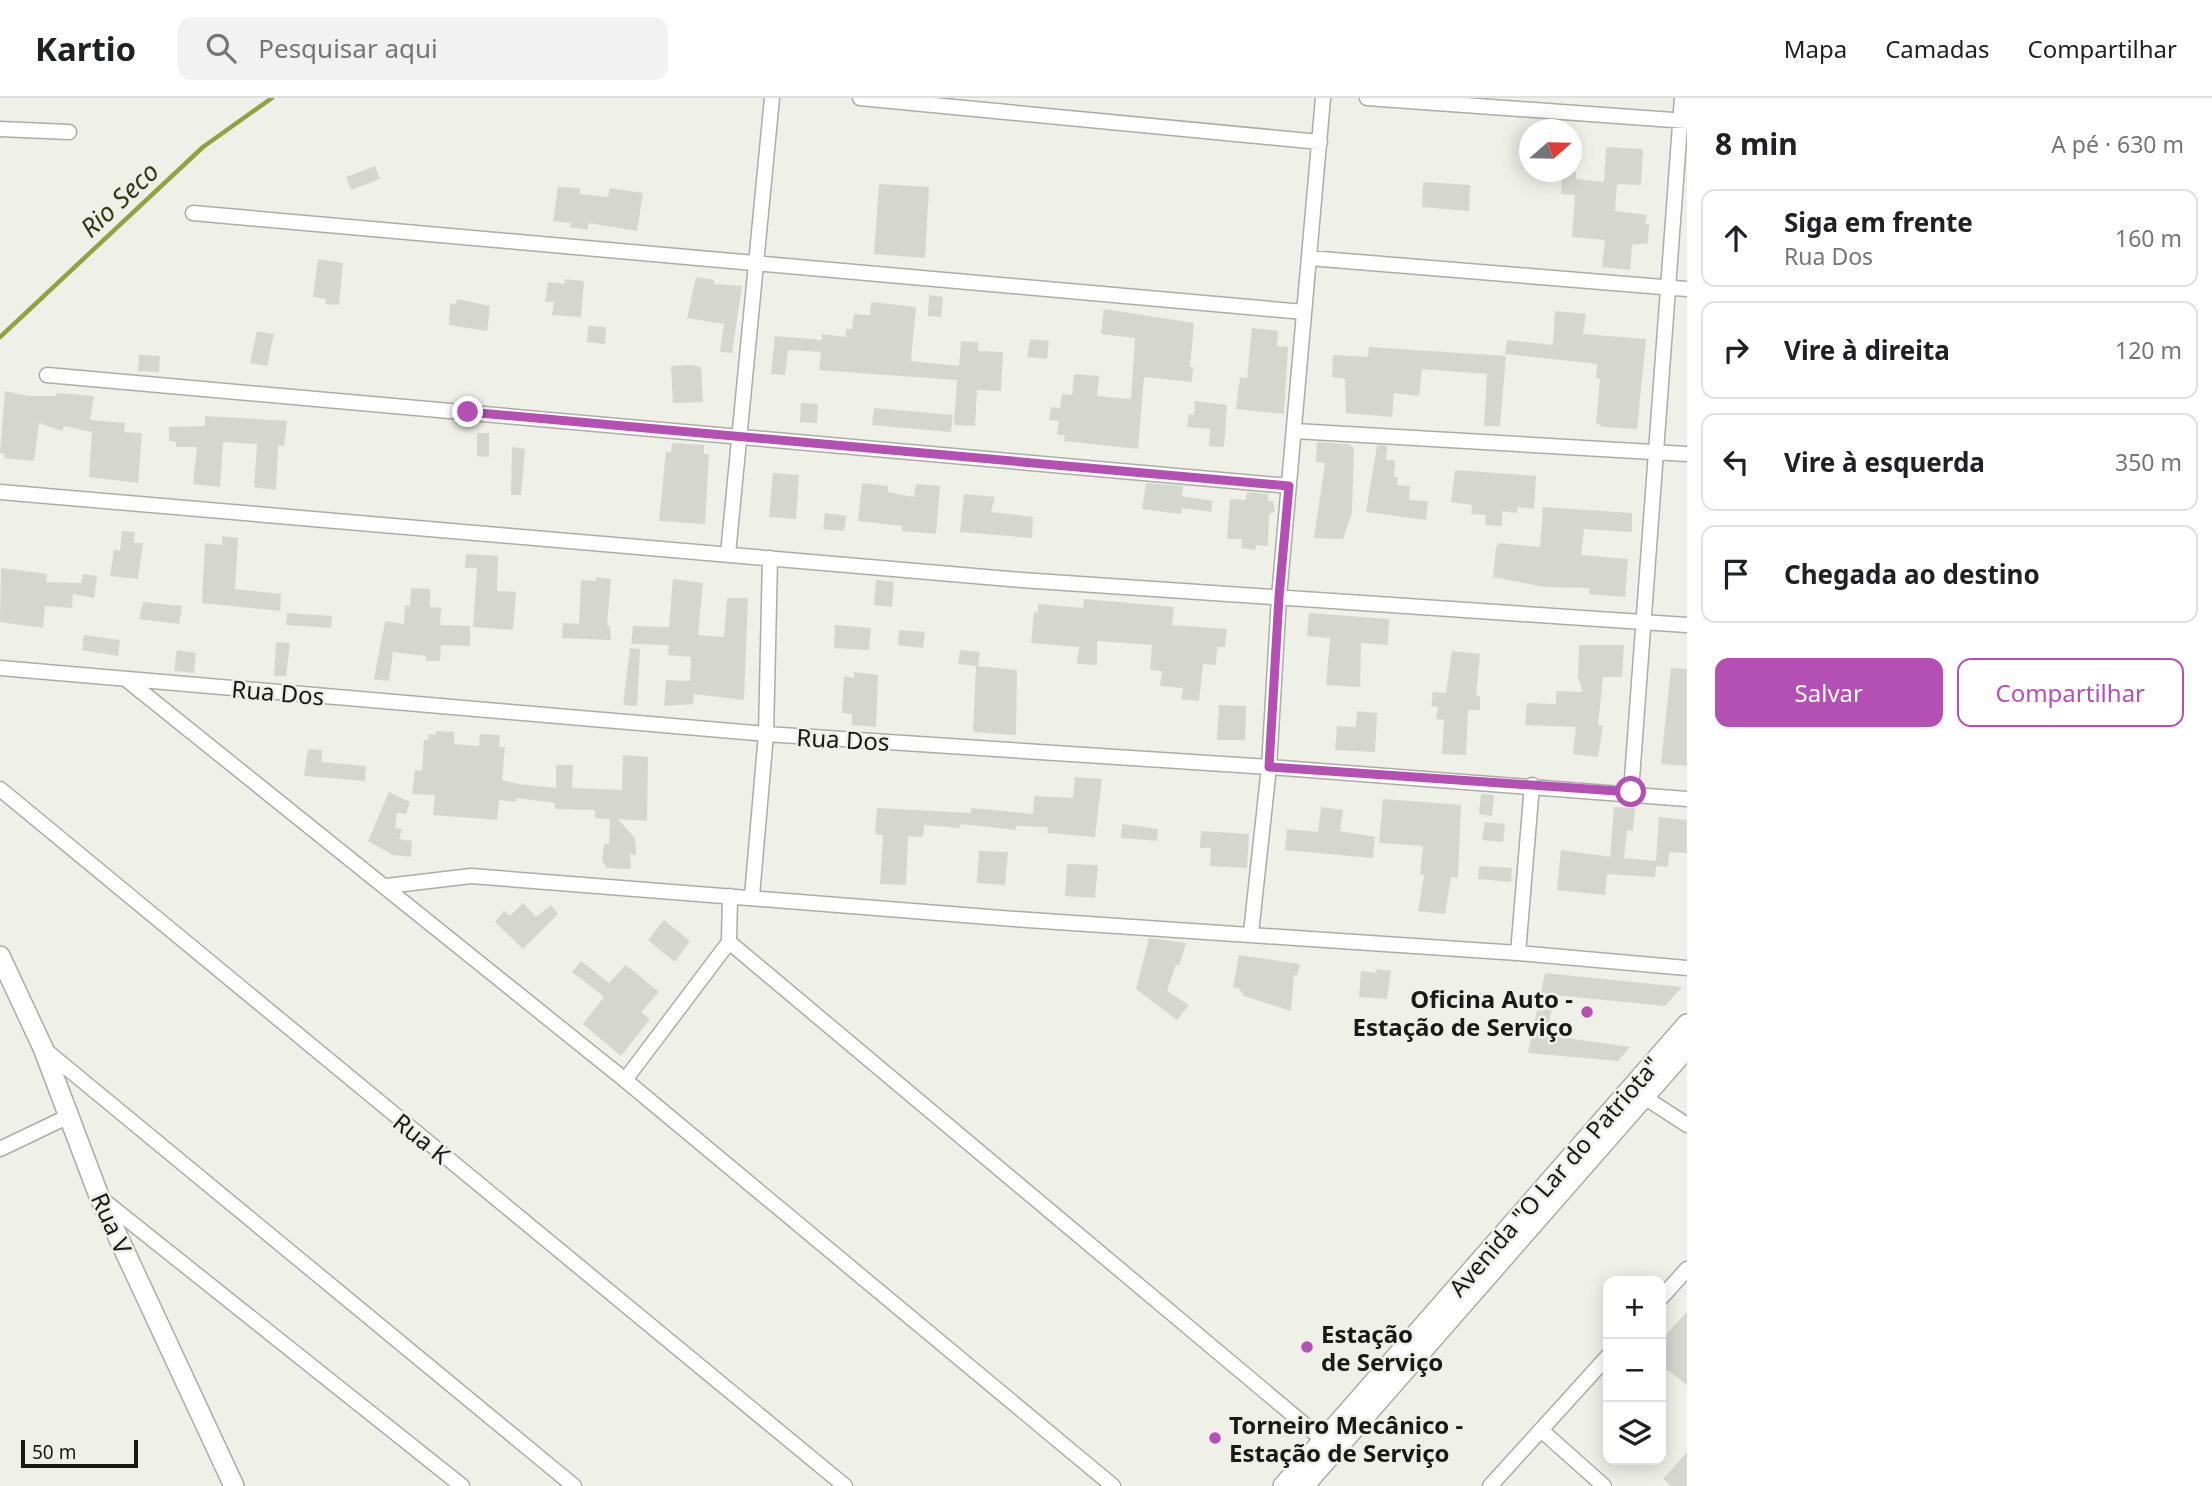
<!DOCTYPE html>
<html lang="pt">
<meta charset="utf-8">
<style>
body{margin:0;font-family:"Noto Sans",sans-serif;background:#f2f2f2;color:#202124}
.controls{position:absolute;right:21px;bottom:21px;display:grid;overflow:hidden;border-radius:14px;box-shadow:0 4px 18px #0003}
.controls button{width:63px;height:63px;display:grid;place-items:center;padding:0;border:0;border-bottom:2px solid #e0e0e0;background:#fff;color:#202124;font:35px sans-serif}
.compass{position:absolute;left:1519px;top:21px;width:63px;height:63px;border-radius:50%;background:#fff;box-shadow:0 4px 18px #0003;rotate:70deg}
.scale{position:absolute;left:21px;bottom:18px;width:117px;box-sizing:border-box;padding-left:7px;border:4px solid #191a17;border-top:0;font-size:19px;line-height:24px;white-space:nowrap;color:#191a17;-webkit-text-stroke:5px #eff1e9;paint-order:stroke}
.stop{position:absolute;width:21px;height:21px;margin:-16px;border:5px solid #b44fb4;border-radius:50%;background:#fff}
.stop.end{background:#b44fb4;border-color:#fff;box-shadow:0 2px 7px #0008}
.list{margin:0;padding:0;list-style:none}
h2{display:flex;justify-content:space-between;align-items:center;height:91px;margin:0;padding:0 28px;font-size:30px}
h2 small{font-size:23px;font-weight:400;color:#757577}
.list li{display:grid;grid-template-columns:46px 1fr auto;gap:21px;align-items:center;box-sizing:border-box;height:98px;margin:0 14px 14px;padding:0 14px;border:2px solid #e0e0e0;border-radius:14px}
.list b{display:block;font-size:26px;white-space:nowrap}
.list p{margin:0;font-size:23px;white-space:nowrap;color:#757577}
.list em{font-size:23px;font-style:normal;color:#757577}
.actions{display:flex;gap:14px;padding:21px 28px}
.actions a{flex:1;padding:16px 0;border:2px solid #b44fb4;border-radius:14px;text-align:center;font-size:24px;color:#b44fb4}
.actions .main{background:#b44fb4;color:#fff}
.icon{flex:none;width:38px;height:38px;fill:none;stroke:currentColor;stroke-width:2;stroke-linecap:round;stroke-linejoin:round}
.map{position:relative;flex:none;width:1687px;height:1388px;overflow:hidden}
header{display:flex;align-items:center;gap:42px;box-sizing:border-box;height:98px;padding:0 35px;background:#fff;border-bottom:2px solid #e0e0e0}
header strong{font-size:33px}
nav{display:flex;gap:38px;margin-inline-start:auto;font-size:24px}
.search{width:490px;height:63px;background:#f2f2f2;display:flex;align-items:center;gap:18px;box-sizing:border-box;padding:0 24px;border-radius:14px;color:#757577;font-size:26px}
main{display:flex}
aside{flex:1;background:#fff}
.map>svg:first-child{display:block}
.lines{fill:none;stroke-linecap:round;stroke-linejoin:round}
.stream{stroke:#92a242;stroke-width:4.5}
.building{fill:#d5d7ce}
.street-casing{stroke:#abada5;stroke-width:17}
.secondary-casing{stroke:#abada5;stroke-width:22}
.street{stroke:#fff;stroke-width:14}
.secondary{stroke:#fff;stroke-width:19}
.route{stroke:#b44fb4;stroke-width:9}
.poi-dot{fill:#b44fb4;stroke:#eff1e9;stroke-width:2.5}
.labels{text-anchor:middle;dominant-baseline:central;stroke-width:5;stroke-linejoin:round;paint-order:stroke}
.street-label{font-size:24px;fill:#191a17;stroke:#eff1e9}
.poi-label{font-size:24px;font-weight:bold;fill:#191a17;stroke:#eff1e9;text-anchor:start}
.water-label{font-size:26px;font-style:italic;fill:#323910;stroke:#eff1e9}
</style>
<header>
<strong>Kartio</strong>
<div class="search"><svg class="icon" aria-label="search" viewBox="0 0 24 24"><circle cx="10" cy="10" r="6"/><path d="M15 15l6 6"/></svg>Pesquisar aqui</div>
<nav><a>Mapa</a><a>Camadas</a><a>Compartilhar</a></nav>
</header>
<main>
<div class="map">
<svg width="1687" height="1388" viewBox="0 0 1687 1388">
<rect width="100%" height="100%" fill="#eff1e9"/>
<g class="lines">
<path class="stream" d="M0,239L203,49L272,0"/>
</g>
<path class="building" d="M1606,49L1643,51L1641,87L1617,86L1615,113L1647,117L1645,126H1649L1648,145L1632,147L1630,172L1602,169L1605,142L1572,139L1575,97L1561,96L1562,74H1576V81L1604,84Z
M375,68L380,81L351,92L346,79Z
M1423,84L1470,87L1469,113L1422,109Z
M879,86L929,89L925,160L874,156Z
M558,89L580,90V96L608,99L610,90L643,95L637,133L588,125V132L570,129L571,125L553,123Z
M318,161L343,165L339,207L325,206L326,201L313,199Z
M696,179L714,182V186L742,188L732,255L720,254L724,226L687,220Z
M565,181L584,183L581,219L552,217L554,204H545L548,184L564,186Z
M929,197L943,199L941,219L928,218Z
M457,201L490,208L487,233L449,227L450,205L456,206Z
M871,204L916,209L911,263L959,268L961,243L978,244V253L1003,254L1001,293L977,292L975,328L954,327L957,282L819,272L821,254L788,252L785,277L771,276L775,238L822,242V236L846,239V231H852L854,216L870,217Z
M1104,211L1194,225L1190,269H1193L1192,284L1144,279L1138,351L1064,343L1065,337H1057L1059,323L1049,322L1051,309L1060,310L1062,296L1072,297L1074,276L1099,278L1097,298L1131,301L1135,240L1101,236Z
M1555,213L1586,216L1583,236L1646,241L1637,331L1603,329L1596,325L1600,281L1596,280L1597,266L1505,256L1507,242L1553,247Z
M588,228L606,229L605,246L587,244Z
M1252,230L1278,233L1277,248L1288,249L1284,316L1236,311L1240,279L1247,280Z
M257,233L274,236L267,268L250,265Z
M1030,241L1049,243L1047,261L1027,259Z
M1369,249L1506,258L1500,328H1484L1487,276L1422,271L1419,298L1394,295L1392,319L1346,315L1345,281L1332,279L1333,257L1368,259Z
M139,257L160,258L159,274L138,273Z
M691,267L701,269L703,304L673,305L671,268Z
M5,293L29,298H56L57,295L94,298L90,322L125,325L124,334L142,335L138,385L89,379L92,334L64,328L62,333L39,325L34,363L4,360L5,356L0,355Z
M1195,303L1227,307L1224,349L1209,348L1210,331L1187,329L1189,316L1194,317Z
M801,305L818,306L817,325L800,324Z
M874,310L953,317L951,334L872,327Z
M205,318L287,323L284,348H278L276,392L254,389L257,346L223,344L220,389L193,386L197,349H176V344L169,343V329L205,328Z
M477,335H489V359L477,358Z
M1317,344L1349,346L1354,350L1352,415L1343,441L1314,440L1325,365L1316,364Z
M672,345L704,347V356H709L705,426L659,423L666,354H671Z
M1377,347L1387,348L1386,362H1395L1394,379H1398L1397,387L1410,388L1409,402L1428,403L1426,422L1366,414Z
M512,349L525,351L521,397H511Z
M1455,372L1536,378L1534,411L1518,409L1517,415L1502,413V428L1485,427L1486,417L1471,416L1472,407L1451,404Z
M773,375L799,377L796,421L769,419Z
M862,385L888,388V394L914,399L916,386L940,388L936,436L902,433V428L858,423Z
M1146,385L1183,388L1182,398L1213,403L1211,414L1182,410L1181,416L1142,411Z
M1247,394L1268,396V403H1273L1275,413L1269,416L1268,448L1256,447L1255,452L1241,450L1242,441H1227L1230,401L1246,402Z
M964,396L995,399L991,414L1033,419L1032,440L960,434Z
M1543,409L1632,415V434L1584,431L1581,457L1628,461L1625,499L1589,496V490L1544,489L1493,479L1496,449L1499,445L1540,449Z
M825,415L846,418L844,433L823,431Z
M122,433L135,434L134,445H143L138,481L110,478L114,451L120,453Z
M222,438L238,440L235,491L281,496L280,513L202,505L205,445L222,447Z
M466,456L498,458L497,493L516,494L513,532L473,529L477,470H465Z
M1,470L47,476L46,484L81,485L83,476L97,478L94,500L73,496L72,510L45,508L43,530L0,524Z
M596,479L611,481L607,528H610L611,542L562,540L563,525L579,526L581,482L596,483Z
M673,481L703,485L698,537L724,539L727,500H748L744,602L694,596L693,606L664,608L666,582L690,583L691,559L668,557L669,547L631,546L633,528L669,529Z
M876,482L894,484L892,509L874,507Z
M411,490L430,491V509L441,510L440,527L470,528V548L441,547L440,563H426V558L393,554L389,583L374,581L385,523L404,526L405,507L410,508Z
M1084,501L1174,509L1172,527L1227,531L1225,549H1217L1216,567L1203,566L1199,603L1181,601L1183,590L1160,588L1162,573L1150,572L1152,547L1097,543V567L1077,566L1079,549L1031,545L1034,514L1038,515V506L1083,510Z
M143,504L182,508L179,526L139,521Z
M287,515L332,518L331,530L286,527Z
M1309,515L1389,521L1388,547L1361,545L1360,589L1326,587L1330,540L1307,538Z
M835,527L871,530L869,552L834,550Z
M899,532L925,534L923,550L898,547Z
M84,537L120,542L118,558L82,552Z
M276,544L290,545L286,578H274Z
M1579,547H1624L1622,579H1603L1598,627L1603,628L1598,659L1573,656L1576,629L1525,627L1527,605L1556,606V593L1583,594L1578,580Z
M630,550L640,551L637,608L623,607Z
M177,552L196,555L194,575L174,573Z
M960,552L980,554L978,568L1017,572L1016,637L973,634L976,568L958,566Z
M1452,553L1480,556L1476,597L1480,598V612H1468L1466,657L1442,656L1444,622L1436,621L1438,609L1431,608L1433,594L1446,595Z
M1671,570L1687,571V668L1661,666Z
M854,574L878,577L876,629L852,627V616L842,615L844,578L854,580Z
M1219,607L1246,608L1245,642H1217Z
M1357,613L1377,615L1375,654L1335,652L1337,628L1356,629Z
M436,633L454,634V646L479,648L480,636L500,637L499,649H505L502,682L518,686L556,690V667H573L572,690L622,692L623,657L648,659L647,723L618,721L635,740L636,757L630,756L631,771L607,770L602,763L604,746H609L610,721L595,720V712L555,711V705L516,700V704L499,702L497,722L433,717L435,697L412,696L415,672L422,673L424,642H428L429,636L436,637Z
M308,651L322,652V664L366,668L365,683L304,678Z
M1075,679L1102,681L1095,739L1047,735L1048,729L1016,728V732L960,726V730L924,727L923,739L908,738L906,787L880,786L883,737L875,736L877,710L971,715V710L1033,716L1034,698L1073,700Z
M389,694L410,704L406,716L397,715L395,730L402,731L399,741L412,743L411,759L393,757L368,743Z
M1481,696L1494,697L1492,718L1479,716Z
M1383,701L1461,707L1458,780L1451,779L1445,816L1418,813L1424,777H1420L1423,748L1379,745Z
M1321,709L1343,712L1340,733L1375,739L1373,760L1285,752L1287,731L1318,734Z
M1614,709L1635,710L1633,733L1627,732L1624,760L1656,763L1659,719L1687,722V755L1669,754L1668,769L1656,768L1655,779L1607,776L1605,797L1557,792L1561,752L1610,759Z
M1485,724L1505,726L1503,744L1482,742Z
M1122,726L1158,731L1157,743L1121,740Z
M1201,733L1249,736L1247,770L1210,768L1211,750H1200Z
M979,753L1008,754L1005,787L977,785Z
M1067,766L1098,767L1095,800L1065,798Z
M1479,768L1512,770L1511,784L1478,781Z
M523,805L536,819L551,807L558,816L523,851L495,824L504,813L510,818Z
M664,822L690,843L675,864L648,842Z
M1149,840L1186,845L1179,868L1176,866L1167,893L1189,907L1177,922L1136,891Z
M1239,857L1300,866L1297,878L1294,877L1291,913L1244,898L1239,890L1233,889Z
M581,863L609,885L626,867L659,894L641,914L650,921L621,958L583,926L604,899L572,874Z
M1377,871L1391,873L1387,901L1359,899L1361,873L1376,875Z
M1545,875L1682,889L1665,908L1555,897L1546,937L1630,949L1618,963L1528,955Z
M1687,1214V1287L1668,1272L1661,1280V1242Z
M1687,1354V1388H1671L1663,1381Z"/>
<g class="lines">
<g class="street-casing">
<path id="street" d="M860,0L1320,44
M1367,0L1687,23
M0,31L69,34
M193,115L1304,214
M1309,160L1687,191
M47,277L1289,388
M1295,333L1687,356
M0,394L1021,482L1687,527
M728,456L772,0
M0,570L766,636L1269,669L1687,701
M127,582L625,982L1113,1388
M0,691L845,1388
M1631,694L1682,0
M387,788L471,778L1014,821L1518,855L1687,870
M730,798L729,844L1323,1342
M752,798L766,636L770,460
M1251,835L1269,669L1279,499L1323,0
M1518,855L1532,687
M44,951L574,1388
M625,982L729,844
M1644,999L1687,1027
M0,1051L69,1018
M103,1102L462,1388
M1661,1200L1687,1171
M1541,1332L1604,1388
M1490,1388L1608,1258"/>
</g>
<g class="secondary-casing">
<path id="secondary" d="M0,858L43,950L99,1098L234,1388
M1283,1388L1687,926
M1304,1388L1687,950"/>
</g>
<use href="#street" class="street"/>
<use href="#secondary" class="secondary"/>
</g>
<g class="lines">
<path class="route" d="M468,314L1289,388L1279,499L1269,669L1631,694"/>
</g>
<g class="poi-dot">
<circle cx="1587" cy="914" r="7"/>
<circle cx="1307" cy="1249" r="7"/>
<circle cx="1215" cy="1340" r="7"/>
</g>
<g class="labels">
<g class="street-label">
<text transform="translate(278 594) rotate(5)">Rua Dos</text>
<text transform="translate(843 641) rotate(3)">Rua Dos</text>
<text transform="translate(422 1040) rotate(39)">Rua K</text>
<text transform="translate(1554 1078) rotate(-49)">Avenida "O Lar do Patriota"</text>
<text transform="translate(112 1125) rotate(66)">Rua V</text>
</g>
<g class="poi-label">
<text x="1573" y="900" text-anchor="end">Oficina Auto -<tspan x="1573" dy="28">Estação de Serviço</tspan></text>
<text x="1321" y="1235">Estação<tspan x="1321" dy="28">de Serviço</tspan></text>
<text x="1229" y="1326">Torneiro Mecânico -<tspan x="1229" dy="28">Estação de Serviço</tspan></text>
</g>
<g class="water-label">
<text transform="translate(119 101) rotate(-43)">Rio Seco</text>
</g>
</g>
</svg>
<div class="controls">
<button>+</button>
<button>−</button>
<button><svg class="icon" aria-label="layers" viewBox="0 0 24 24"><path d="M12 4l9 5-9 5-9-5zM3 14l9 5 9-5"/></svg></button>
</div>
<svg class="compass" viewBox="-18 -18 36 36"><path d="M0-13l5 13h-10z" fill="#e53935"/><path d="M0 13l5-13h-10z" fill="#757577"/></svg>
<div class="scale">50 m</div>
<div class="stop" style="left:1631px;top:694px"></div>
<div class="stop end" style="left:468px;top:314px"></div>
</div>
<aside>
<h2>8 min<small>A pé · 630 m</small></h2>
<ul class="list">
<li><svg class="icon" aria-label="ahead" viewBox="0 0 24 24"><path d="M12 20V5M6 11l6-6 6 6"/></svg><div><b>Siga em frente</b><p>Rua Dos</p></div><em>160 m</em></li>
<li><svg class="icon" aria-label="right" viewBox="0 0 24 24"><path d="M7 20v-9h11M14 6l5 5-5 5"/></svg><div><b>Vire à direita</b></div><em>120 m</em></li>
<li><svg class="icon" aria-label="left" viewBox="0 0 24 24"><path d="M17 20v-9H6M10 6l-5 5 5 5"/></svg><div><b>Vire à esquerda</b></div><em>350 m</em></li>
<li><svg class="icon" aria-label="arrive" viewBox="0 0 24 24"><path d="M6 21V4h12l-3 4 3 4H6"/></svg><div><b>Chegada ao destino</b></div></li>
</ul>
<div class="actions"><a class="main">Salvar</a><a>Compartilhar</a></div>
</aside>
</main>
